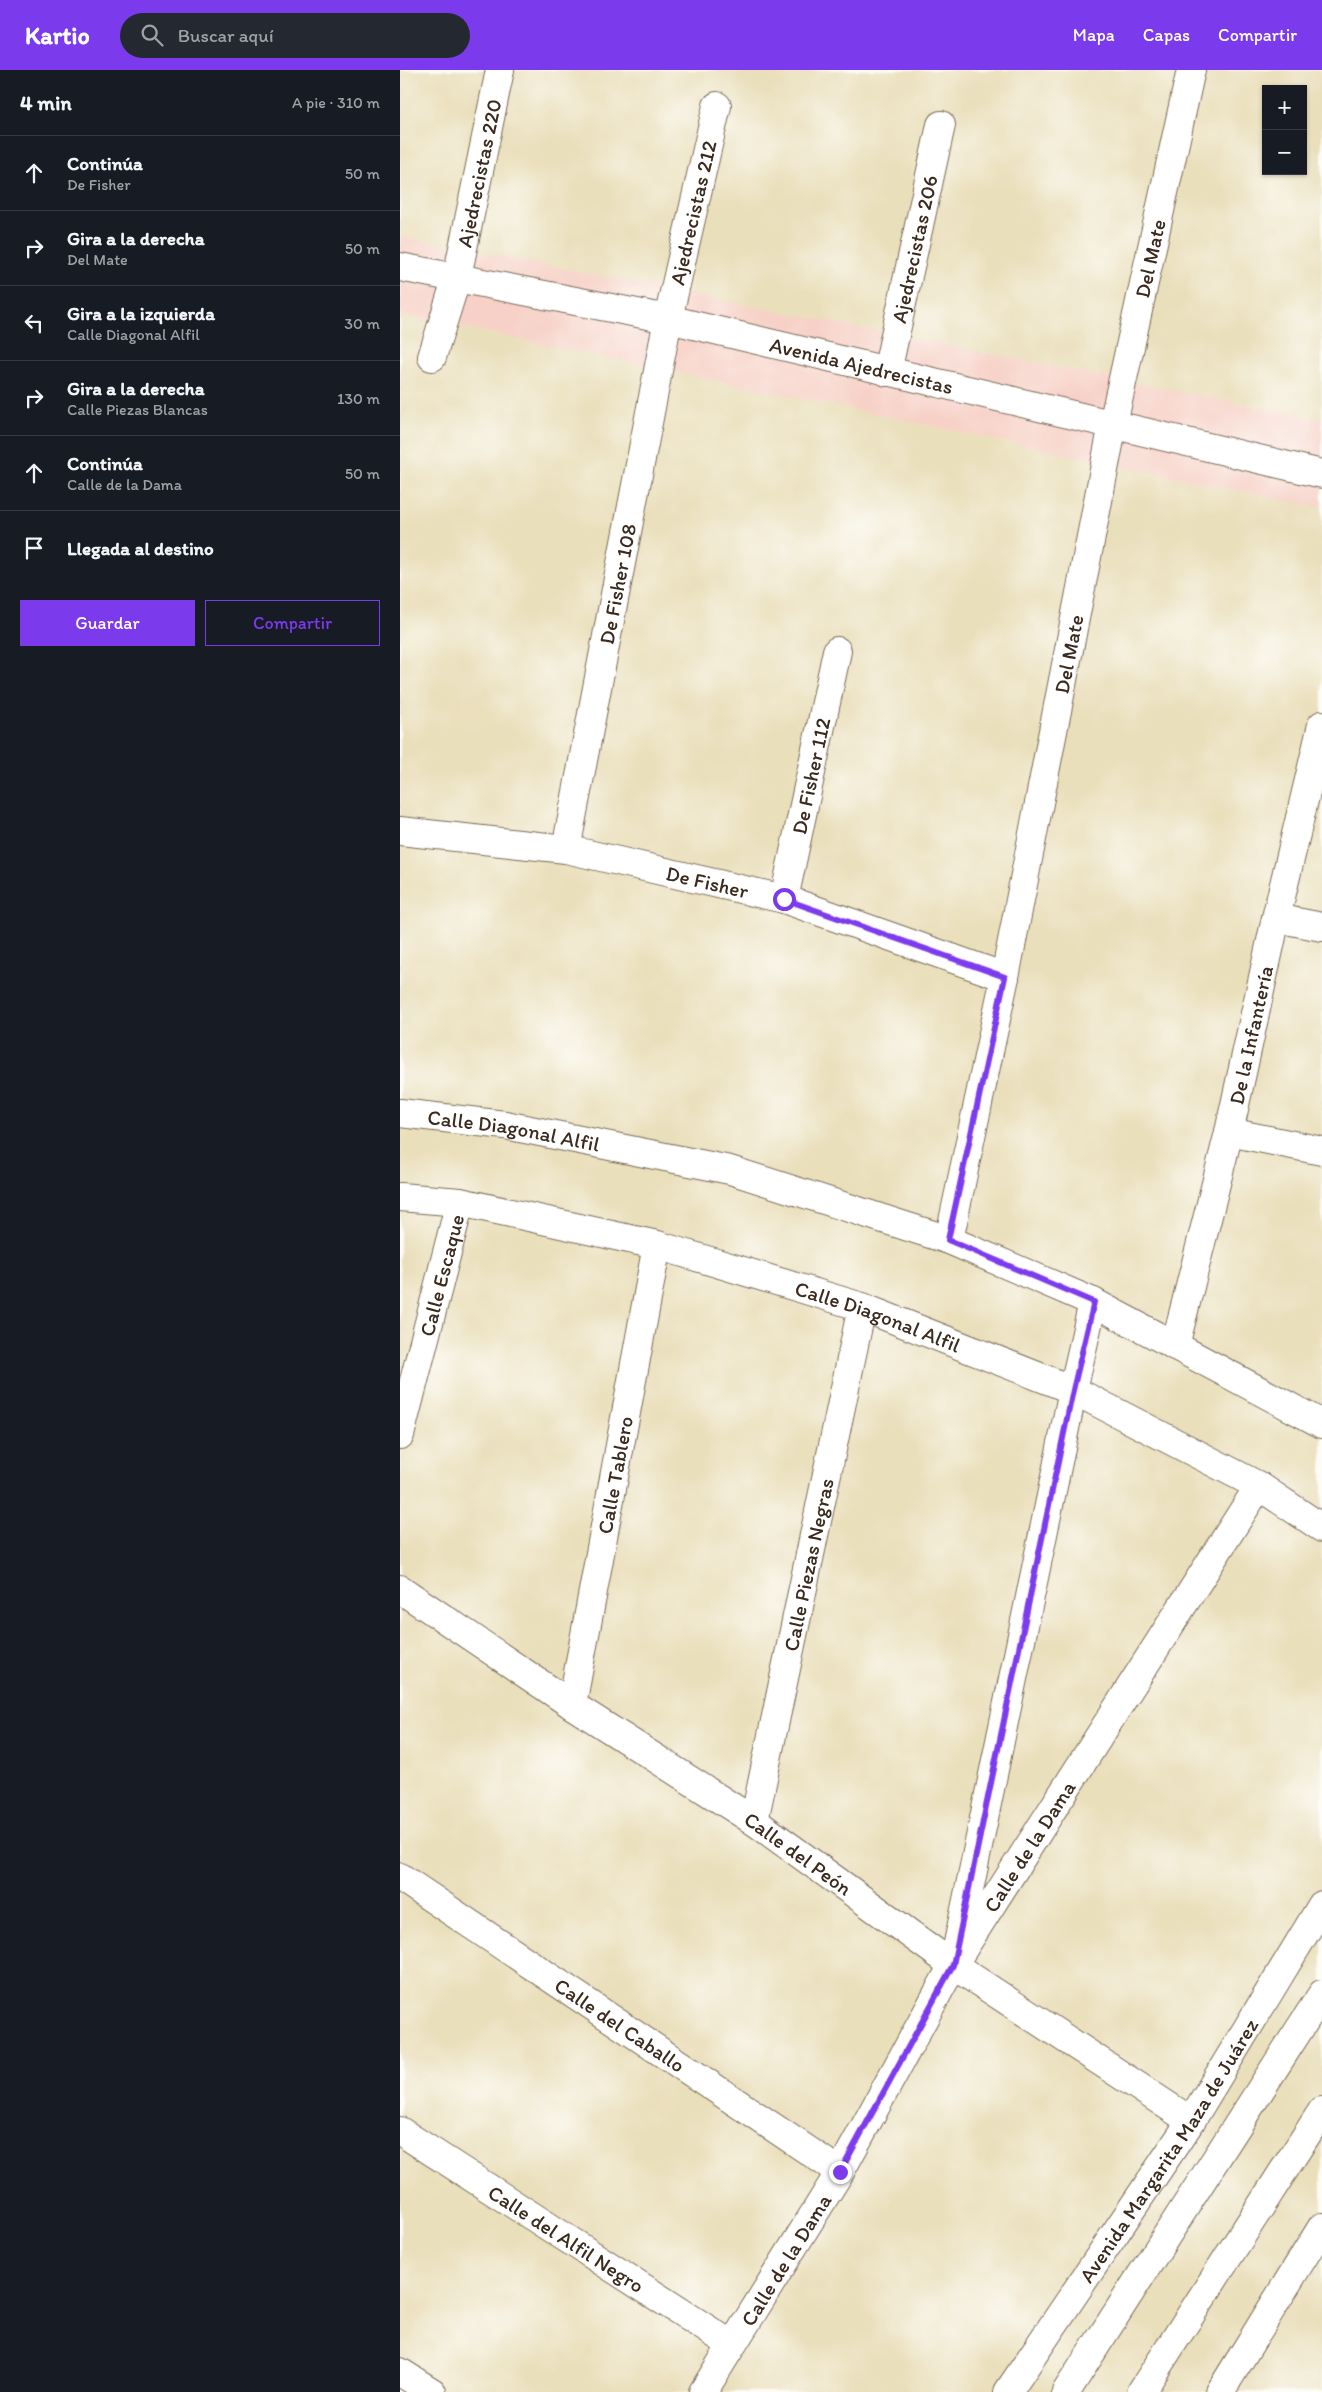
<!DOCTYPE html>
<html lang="es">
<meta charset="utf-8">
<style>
body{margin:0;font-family:Itim,sans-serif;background:#242831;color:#f1f3f6}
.controls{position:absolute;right:15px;top:15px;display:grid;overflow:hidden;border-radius:0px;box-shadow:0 1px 4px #0004}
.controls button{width:45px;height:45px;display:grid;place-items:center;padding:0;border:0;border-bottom:1px solid #363941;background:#171b24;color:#f1f3f6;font:25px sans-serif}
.stop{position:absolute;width:15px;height:15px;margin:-11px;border:4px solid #7c3aed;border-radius:50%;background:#fff}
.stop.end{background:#7c3aed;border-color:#fff;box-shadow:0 1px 5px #0008}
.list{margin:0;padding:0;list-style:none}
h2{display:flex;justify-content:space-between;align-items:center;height:65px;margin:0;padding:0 20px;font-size:21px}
h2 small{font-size:16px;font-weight:400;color:#9ea1a6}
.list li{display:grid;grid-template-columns:32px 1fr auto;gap:15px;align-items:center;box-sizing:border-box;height:75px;padding:0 20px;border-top:1px solid #363941}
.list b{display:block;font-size:19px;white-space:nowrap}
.list p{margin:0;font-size:16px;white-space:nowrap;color:#9ea1a6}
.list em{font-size:16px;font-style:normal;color:#9ea1a6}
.actions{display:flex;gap:10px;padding:15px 20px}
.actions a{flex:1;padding:11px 0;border:1px solid #7c3aed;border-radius:0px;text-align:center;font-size:18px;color:#7c3aed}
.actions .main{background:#7c3aed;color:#fff}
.icon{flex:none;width:28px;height:28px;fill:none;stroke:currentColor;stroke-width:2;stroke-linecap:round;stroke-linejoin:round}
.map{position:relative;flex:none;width:922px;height:2322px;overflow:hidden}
header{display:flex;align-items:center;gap:30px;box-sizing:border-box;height:70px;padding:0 25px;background:#7c3aed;color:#fff}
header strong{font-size:24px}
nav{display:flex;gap:28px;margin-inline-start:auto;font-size:18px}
.search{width:350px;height:45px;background:#242831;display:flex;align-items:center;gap:12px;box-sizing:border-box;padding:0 18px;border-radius:28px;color:#9ea1a6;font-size:19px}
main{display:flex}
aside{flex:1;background:#171b24}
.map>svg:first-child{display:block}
.built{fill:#f7d1c8}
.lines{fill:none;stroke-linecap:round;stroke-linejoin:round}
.street-casing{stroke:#786955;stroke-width:30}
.secondary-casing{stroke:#786955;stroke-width:30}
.street{stroke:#fff;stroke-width:28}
.secondary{stroke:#fff;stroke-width:28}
.route{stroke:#7c3aed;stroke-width:6}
.labels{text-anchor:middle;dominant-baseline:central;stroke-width:4;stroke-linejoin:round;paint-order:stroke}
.street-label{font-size:21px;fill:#3b2a1e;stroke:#fdfcf7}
</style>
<header>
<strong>Kartio</strong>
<div class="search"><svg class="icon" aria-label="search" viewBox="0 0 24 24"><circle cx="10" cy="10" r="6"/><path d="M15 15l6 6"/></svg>Buscar aquí</div>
<nav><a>Mapa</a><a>Capas</a><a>Compartir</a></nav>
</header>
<main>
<aside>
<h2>4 min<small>A pie · 310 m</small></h2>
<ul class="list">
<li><svg class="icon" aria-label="ahead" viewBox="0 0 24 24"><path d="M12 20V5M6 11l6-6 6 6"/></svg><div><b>Continúa</b><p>De Fisher</p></div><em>50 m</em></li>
<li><svg class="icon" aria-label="right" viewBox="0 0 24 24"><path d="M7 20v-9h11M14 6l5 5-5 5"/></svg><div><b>Gira a la derecha</b><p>Del Mate</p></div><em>50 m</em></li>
<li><svg class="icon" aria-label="left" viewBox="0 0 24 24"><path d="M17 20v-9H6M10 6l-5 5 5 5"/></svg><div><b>Gira a la izquierda</b><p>Calle Diagonal Alfil</p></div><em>30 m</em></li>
<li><svg class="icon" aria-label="right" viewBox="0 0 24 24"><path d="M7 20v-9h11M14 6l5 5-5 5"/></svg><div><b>Gira a la derecha</b><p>Calle Piezas Blancas</p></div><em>130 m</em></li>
<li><svg class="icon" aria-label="ahead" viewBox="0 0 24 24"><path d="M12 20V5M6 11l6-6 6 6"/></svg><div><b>Continúa</b><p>Calle de la Dama</p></div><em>50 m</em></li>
<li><svg class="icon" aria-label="arrive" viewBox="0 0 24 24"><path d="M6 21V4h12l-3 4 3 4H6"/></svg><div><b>Llegada al destino</b></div></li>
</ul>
<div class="actions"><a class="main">Guardar</a><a>Compartir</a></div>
</aside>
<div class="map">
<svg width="922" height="2322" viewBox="0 0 922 2322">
<rect width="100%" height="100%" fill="#fdfcf7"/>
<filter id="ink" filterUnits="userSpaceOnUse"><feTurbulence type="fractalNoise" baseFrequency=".02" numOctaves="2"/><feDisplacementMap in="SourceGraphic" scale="10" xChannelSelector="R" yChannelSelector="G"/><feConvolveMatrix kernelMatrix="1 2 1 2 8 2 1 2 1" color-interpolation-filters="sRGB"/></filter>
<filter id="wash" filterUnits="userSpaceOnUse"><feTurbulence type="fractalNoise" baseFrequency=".0096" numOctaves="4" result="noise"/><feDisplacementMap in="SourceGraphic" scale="20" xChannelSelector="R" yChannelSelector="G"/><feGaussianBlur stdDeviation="1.12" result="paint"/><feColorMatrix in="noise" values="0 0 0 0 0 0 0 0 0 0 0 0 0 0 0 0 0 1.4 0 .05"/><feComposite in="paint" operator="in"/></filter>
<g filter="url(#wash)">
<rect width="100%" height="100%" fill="#eadfbb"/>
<path class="built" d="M0,166L922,350V438L0,244Z"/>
</g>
<g filter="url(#ink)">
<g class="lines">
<g class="street-casing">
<g id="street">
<path id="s1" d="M0,197L268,249L922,404"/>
<path id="s2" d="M32,287L57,207L100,0"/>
<path id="s3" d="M487,302L541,55"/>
<path id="s4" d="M0,761L166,779L384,829L605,907"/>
<path id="s5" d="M166,779L268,249L317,36"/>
<path id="s6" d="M384,829L437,581"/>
<path d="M876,848L922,857"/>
<path d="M829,1062L922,1081"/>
<path id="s7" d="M549,1170L605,907L713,354L791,0"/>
<path id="s8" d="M775,1276L829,1062L876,848L922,655"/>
<path id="s9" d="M0,1365L60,1132"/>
<path id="s10" d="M0,1519L172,1635L354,1751L553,1895L791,2051"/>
<path id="s11" d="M172,1635L257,1175"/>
<path id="s12" d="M354,1751L462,1237"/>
<path id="s13" d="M0,1807L440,2102"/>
<path d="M557,1878L673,1320L693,1232"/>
<path id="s14" d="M0,2061L332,2275"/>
<path d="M0,2302L32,2322"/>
<path id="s15" d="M303,2322L440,2102L553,1895L859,1416"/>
<path id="s16" d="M608,2322L791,2051L922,1835"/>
<path d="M820,2322L922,2157"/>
</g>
</g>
<g class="secondary-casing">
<g id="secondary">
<path id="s17" d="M0,1043L105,1055L330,1100L549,1170L693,1232L922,1354"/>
<path id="s18" d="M0,1127L60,1132L257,1175L462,1237L673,1320L859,1416L922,1458"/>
<path d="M666,2322L922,1924"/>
<path d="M741,2322L922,2041"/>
</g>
</g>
<use href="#street" class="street"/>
<use href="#secondary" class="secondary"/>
</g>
</g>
<g class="lines" filter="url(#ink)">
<path class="route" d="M384,829L605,907L548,1170L694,1232L673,1320L553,1895L440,2102"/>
</g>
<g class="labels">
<g class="street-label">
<text stroke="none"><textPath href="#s2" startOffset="190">Ajedrecistas 220</textPath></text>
<text stroke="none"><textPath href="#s5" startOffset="649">Ajedrecistas 212</textPath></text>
<text stroke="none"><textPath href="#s3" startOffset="126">Ajedrecistas 206</textPath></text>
<text stroke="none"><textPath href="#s7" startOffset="1002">Del Mate</textPath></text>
<text stroke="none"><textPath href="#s1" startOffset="472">Avenida Ajedrecistas</textPath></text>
<text stroke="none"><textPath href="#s5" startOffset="270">De Fisher 108</textPath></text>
<text stroke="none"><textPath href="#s7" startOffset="598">Del Mate</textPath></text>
<text stroke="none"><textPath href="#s6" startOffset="126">De Fisher 112</textPath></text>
<text stroke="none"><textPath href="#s4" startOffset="312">De Fisher</textPath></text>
<text stroke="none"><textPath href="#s8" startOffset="320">De la Infantería</textPath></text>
<text stroke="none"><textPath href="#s17" startOffset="115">Calle Diagonal Alfil</textPath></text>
<text stroke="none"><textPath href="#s9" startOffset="165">Calle Escaque</textPath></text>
<text stroke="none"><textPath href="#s18" startOffset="494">Calle Diagonal Alfil</textPath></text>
<text stroke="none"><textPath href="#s11" startOffset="234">Calle Tablero</textPath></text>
<text stroke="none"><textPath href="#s12" startOffset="262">Calle Piezas Negras</textPath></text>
<text stroke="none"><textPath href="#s15" startOffset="636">Calle de la Dama</textPath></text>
<text stroke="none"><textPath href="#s10" startOffset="478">Calle del Peón</textPath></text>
<text stroke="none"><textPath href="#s13" startOffset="265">Calle del Caballo</textPath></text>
<text stroke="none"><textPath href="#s16" startOffset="290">Avenida Margarita Maza de Juárez</textPath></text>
<text stroke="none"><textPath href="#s14" startOffset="198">Calle del Alfil Negro</textPath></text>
<text stroke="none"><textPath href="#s15" startOffset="156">Calle de la Dama</textPath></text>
</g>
</g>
</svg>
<div class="controls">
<button>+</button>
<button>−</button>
</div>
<div class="stop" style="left:384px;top:829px"></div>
<div class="stop end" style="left:440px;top:2102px"></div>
</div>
</main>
